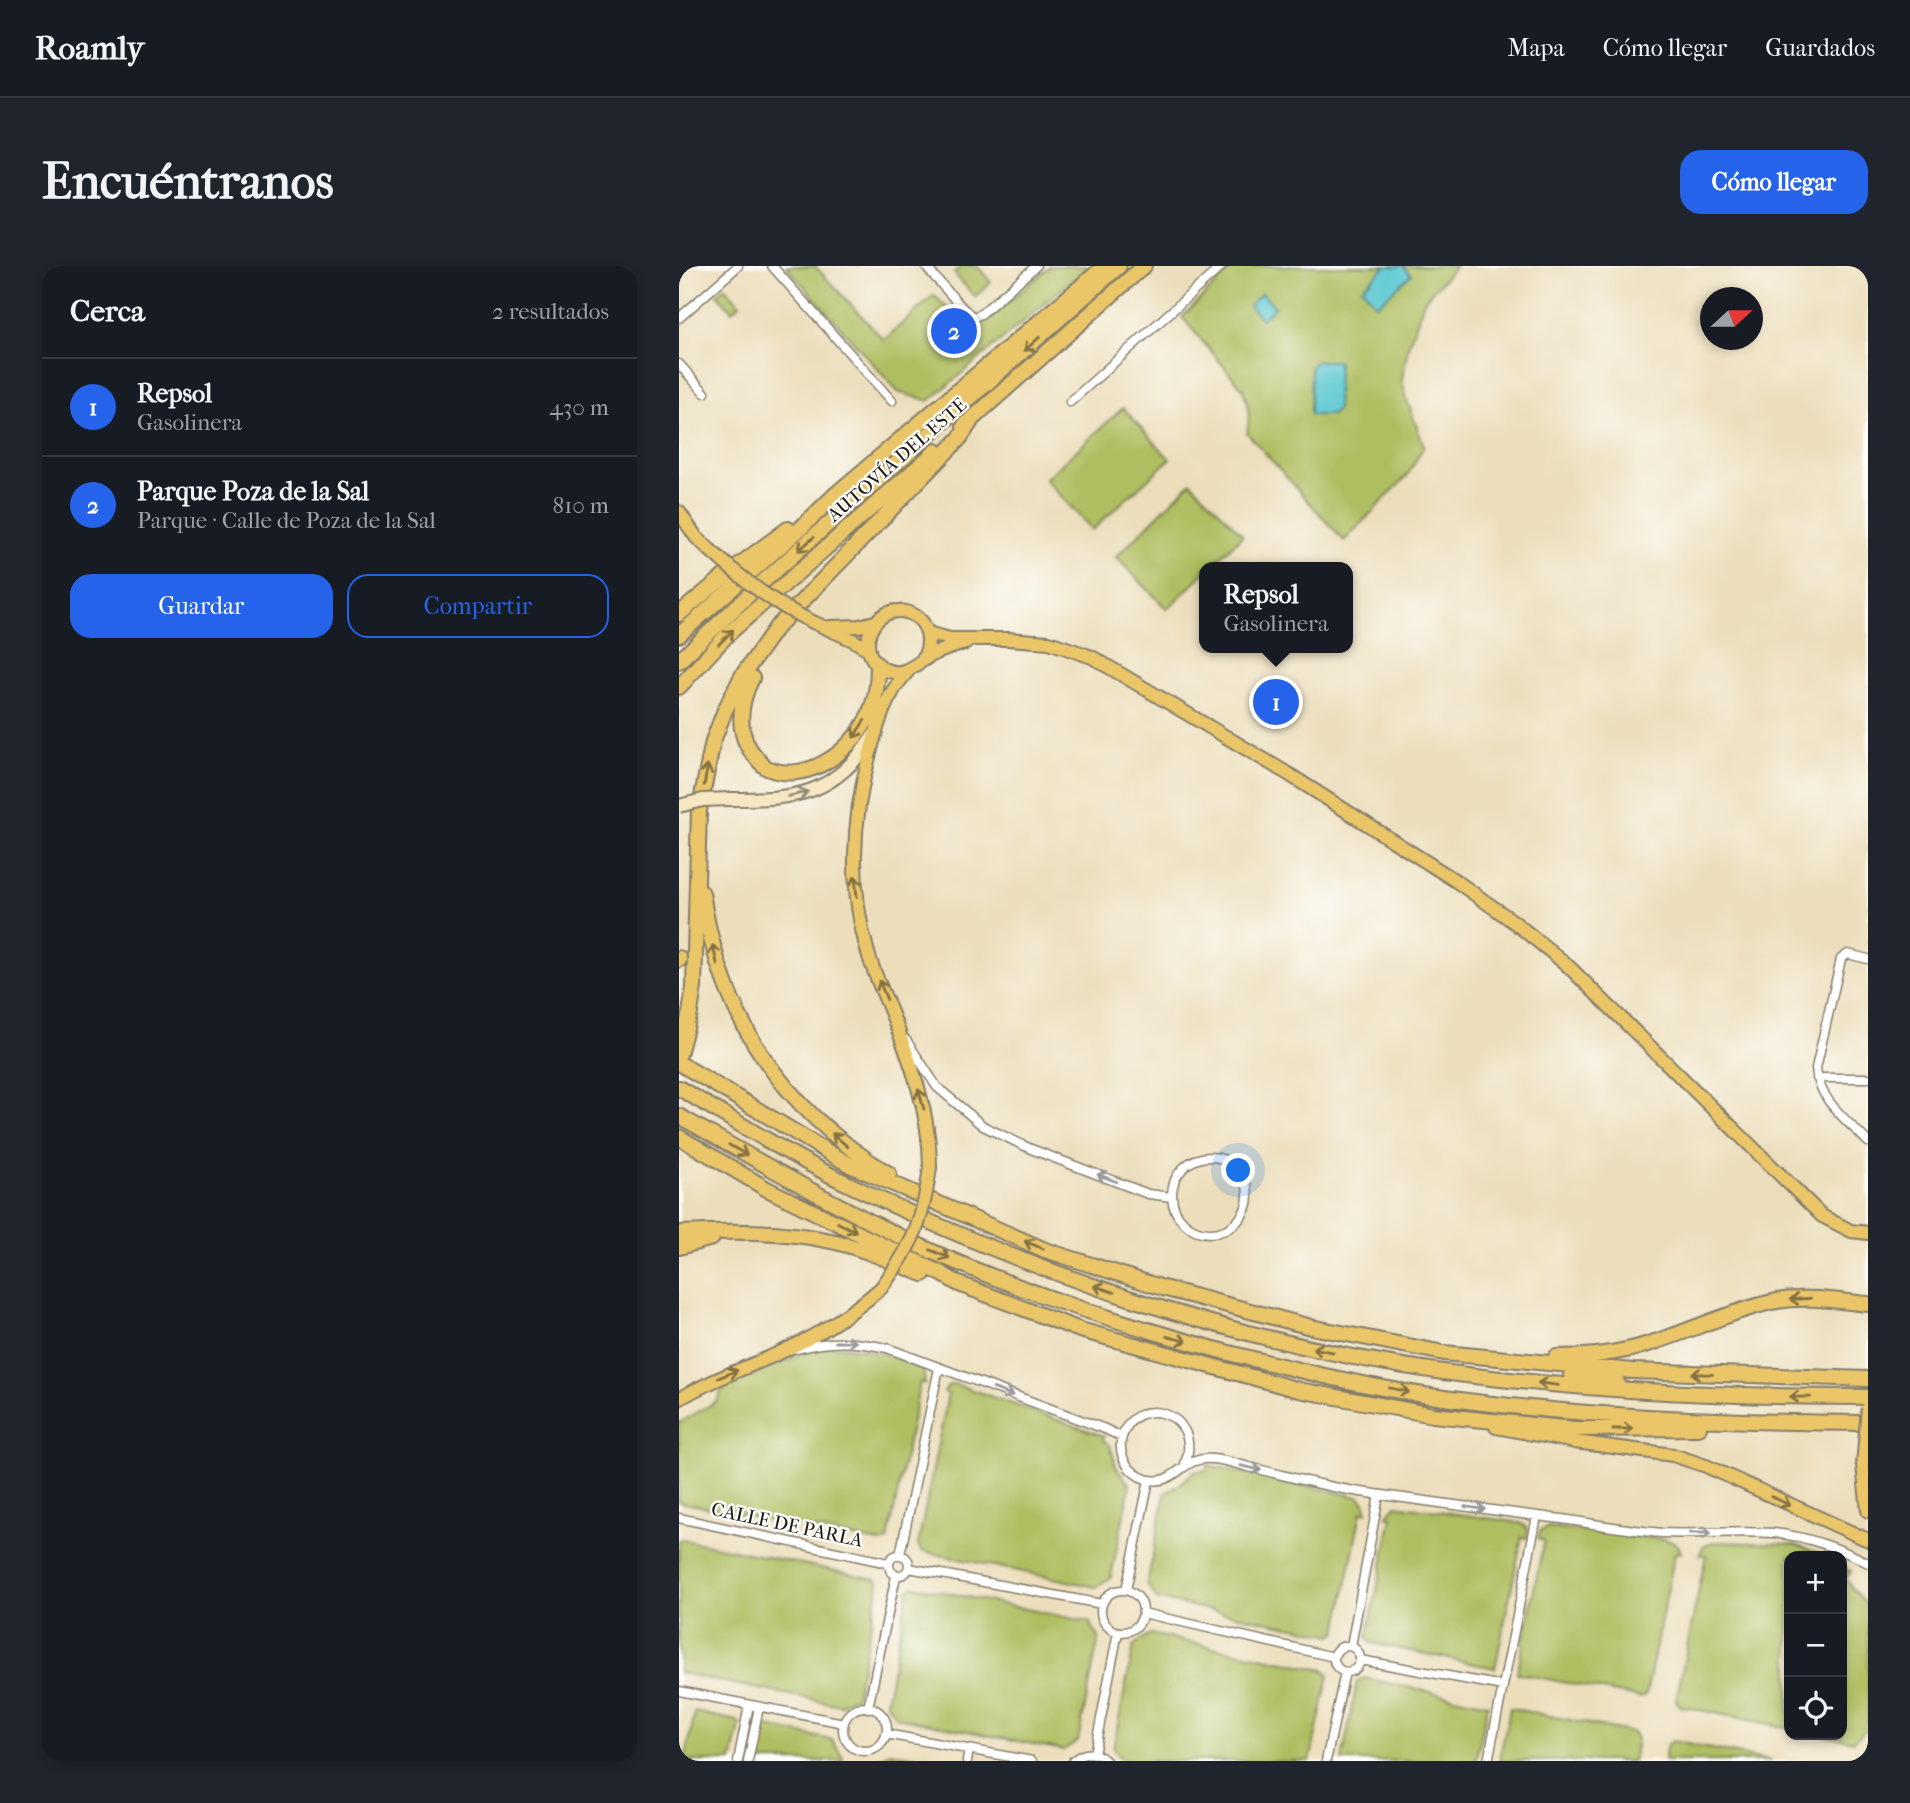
<!DOCTYPE html>
<html lang="es">
<meta charset="utf-8">
<style>
body{margin:0;font-family:"IM FELL French Canon",serif;background:#20242c;color:#f1f3f6}
.controls{position:absolute;right:21px;bottom:21px;display:grid;overflow:hidden;border-radius:14px;box-shadow:0 4px 10px #0003}
.controls button{width:63px;height:63px;display:grid;place-items:center;padding:0;border:0;border-bottom:2px solid #363941;background:#171b24;color:#f1f3f6;font:35px sans-serif}
.compass{position:absolute;left:1021px;top:21px;width:63px;height:63px;border-radius:50%;background:#171b24;box-shadow:0 4px 10px #0003;rotate:69deg}
.you{position:absolute;left:560px;top:905px;width:24px;height:24px;margin:-18px;border:5px solid #fff;border-radius:50%;background:#1a73e8;box-shadow:0 0 0 10px #1a73e833}
.badge{display:grid;place-items:center;width:46px;height:46px;border-radius:50%;background:#2563eb;color:#fff;font-size:23px;font-weight:700}
.pin{position:absolute;translate:-50% -50%;border:4px solid #fff;box-shadow:0 2px 7px #0006}
.popup{position:absolute;left:520px;top:296px;width:154px;height:91px;box-sizing:border-box;display:grid;place-content:center;border-radius:14px;background:#171b24;filter:drop-shadow(0 2px 5px #0005);font-size:23px;white-space:nowrap;color:#9ea1a6}
.popup b{font-size:26px;color:#f1f3f6}
.popup::after{content:'';position:absolute;left:50%;top:100%;margin-left:-14px;border:14px solid transparent;border-top-color:#171b24}
.list{margin:0;padding:0;list-style:none}
h2{display:flex;justify-content:space-between;align-items:center;height:91px;margin:0;padding:0 28px;font-size:30px}
h2 small{font-size:23px;font-weight:400;color:#9ea1a6}
.list li{display:grid;grid-template-columns:46px 1fr auto;gap:21px;align-items:center;box-sizing:border-box;height:98px;padding:0 28px;border-top:2px solid #363941}
.list b{display:block;font-size:26px;white-space:nowrap}
.list p{margin:0;font-size:23px;white-space:nowrap;color:#9ea1a6}
.list em{font-size:23px;font-style:normal;color:#9ea1a6}
.actions{display:flex;gap:14px;padding:21px 28px}
.actions a{flex:1;padding:16px 0;border:2px solid #2563eb;border-radius:21px;text-align:center;font-size:24px;color:#2563eb}
.actions .main{background:#2563eb;color:#fff}
.icon{flex:none;width:38px;height:38px;fill:none;stroke:currentColor;stroke-width:2;stroke-linecap:round;stroke-linejoin:round}
.map{position:relative;flex:none;width:1189px;height:1495px;overflow:hidden;border-radius:21px}
header{display:flex;align-items:center;gap:42px;box-sizing:border-box;height:98px;padding:0 35px;background:#171b24;border-bottom:2px solid #363941}
header strong{font-size:33px}
nav{display:flex;gap:38px;margin-inline-start:auto;font-size:24px}
.intro{display:flex;align-items:center;justify-content:space-between;box-sizing:border-box;height:168px;padding:0 42px}
h1{margin:0;font-size:49px}
.button{padding:18px 32px;border-radius:21px;background:#2563eb;color:#fff;font-size:24px;font-weight:700}
main{display:flex;gap:42px;padding:0 42px}
aside{flex:1;background:#171b24;border-radius:21px;box-shadow:0 4px 10px #0003}
.map>svg:first-child{display:block}
.green{fill:#afbe61;stroke:#666d3e;stroke-width:2}
.water{fill:#5bc8d2;stroke:#3c7277;stroke-width:2}
.lines{fill:none;stroke-linecap:round;stroke-linejoin:round}
.street-casing{stroke:#847d6c;stroke-width:11}
.secondary-casing{stroke:#847d6c;stroke-width:16}
.primary-casing{stroke:#847d6c;stroke-width:16}
.highway-casing{stroke:#847d6c;stroke-width:18}
.street{stroke:#fff;stroke-width:8}
.secondary{stroke:#f7e8c3;stroke-width:12}
.primary{stroke:#ebc669;stroke-width:12}
.highway{stroke:#ebc669;stroke-width:14}
.secondary-bridge-casing{stroke:#847d6c;stroke-width:16;stroke-linecap:butt}
.primary-bridge-casing{stroke:#847d6c;stroke-width:16;stroke-linecap:butt}
.secondary-bridge{stroke:#f7e8c3;stroke-width:12}
.primary-bridge{stroke:#ebc669;stroke-width:12}
.oneway{stroke:#847142}
.oneway2{stroke:#948c78}
.oneway3{stroke:#999}
.labels{text-anchor:middle;dominant-baseline:central;stroke-width:5;stroke-linejoin:round;paint-order:stroke}
.street-label{font-size:19px;fill:#1c1c1c;stroke:#fdfcf7}
</style>
<header>
<strong>Roamly</strong>
<nav><a>Mapa</a><a>Cómo llegar</a><a>Guardados</a></nav>
</header>
<div class="intro"><h1>Encuéntranos</h1><a class="button">Cómo llegar</a></div>
<main>
<aside>
<h2>Cerca<small>2 resultados</small></h2>
<ul class="list">
<li><span class="badge">1</span><div><b>Repsol</b><p>Gasolinera</p></div><em>430 m</em></li>
<li><span class="badge">2</span><div><b>Parque Poza de la Sal</b><p>Parque · Calle de Poza de la Sal</p></div><em>810 m</em></li>
</ul>
<div class="actions"><a class="main">Guardar</a><a>Compartir</a></div>
</aside>
<div class="map">
<svg width="1189" height="1495" viewBox="0 0 1189 1495">
<rect width="100%" height="100%" fill="#fdfcf7"/>
<filter id="ink" filterUnits="userSpaceOnUse"><feTurbulence type="fractalNoise" baseFrequency=".0143" numOctaves="2"/><feDisplacementMap in="SourceGraphic" scale="14" xChannelSelector="R" yChannelSelector="G"/><feConvolveMatrix kernelMatrix="1 2 1 2 8 2 1 2 1" color-interpolation-filters="sRGB"/></filter>
<filter id="wash" filterUnits="userSpaceOnUse"><feTurbulence type="fractalNoise" baseFrequency=".00686" numOctaves="4" result="noise"/><feDisplacementMap in="SourceGraphic" scale="28" xChannelSelector="R" yChannelSelector="G"/><feGaussianBlur stdDeviation="1.57" result="paint"/><feColorMatrix in="noise" values="0 0 0 0 0 0 0 0 0 0 0 0 0 0 0 0 0 1.4 0 .05"/><feComposite in="paint" operator="in"/></filter>
<g filter="url(#wash)">
<rect width="100%" height="100%" fill="#ecdebb"/>
<path class="green" d="M107,0H136L205,74L255,29L285,59L293,62L311,53L371,0H410L250,135L219,126Z
M282,0H298L312,16L296,31L275,7Z
M555,0H777L746,33L729,81L723,113L727,132L745,180L729,209L665,275L568,167C571,149 570,138 563,122L503,51Z
M46,21L61,38L53,45L38,28Z
M444,142L491,193L413,264L366,213Z
M512,216L564,269L531,301H525V307L488,343L437,291Z
M153,1080C190,1081 207,1088 241,1102L245,1107L246,1118L241,1116L209,1274L204,1277L0,1236V1157L38,1135L43,1124L48,1120L128,1086Z
M276,1118L425,1170L424,1174L431,1179L437,1200L451,1219L432,1311L417,1321L242,1285L239,1279L269,1128L265,1126L270,1119Z
M529,1199L680,1231L685,1236L688,1246H682L658,1366L653,1369L478,1333L468,1318L486,1227L500,1219L514,1206L528,1204Z
M717,1239L842,1257L848,1262L849,1272L843,1271L816,1402L692,1377L688,1371L713,1251L707,1250Z
M869,1261L986,1273C995,1275 1000,1278 1002,1287H996L967,1428L962,1432L838,1407L865,1274L859,1273L861,1265Z
M0,1273L197,1313L200,1318L177,1430L161,1439L0,1407Z
M1033,1276L1114,1278L1148,1290H1110V1462L1001,1440L997,1434L1027,1289H1021L1023,1282Z
M1163,1299L1172,1306L1166,1313L1189,1341V1462L1174,1475L1141,1469H1163Z
M235,1320L410,1356L420,1371L399,1475L384,1484L217,1451L207,1436L229,1324Z
M471,1368L645,1404L650,1409L631,1495H443L434,1482L455,1379Z
M685,1412L809,1438L797,1495H663L678,1416Z
M831,1442L955,1467L958,1473L954,1495H820Z
M16,1446L58,1455L61,1459L53,1495H6Z
M84,1460L153,1474L164,1491L163,1495H74L80,1463Z
M993,1475L1092,1495H985L988,1478Z
M211,1486L256,1495H198Z"/>
<path class="water" d="M707,0H724L732,9L698,39L683,22Z
M583,27L596,41L583,53L570,39Z
M637,95H659L658,144L653,149H631L632,100Z"/>
</g>
<g filter="url(#ink)">
<g class="lines">
<g class="street-casing">
<path id="street" d="M93,0L213,135
M246,0L288,47L295,51L302,48L357,0
M0,52L59,0
M0,98L26,127
M391,136L543,0
M1189,693L1169,688L1162,693L1137,802C1139,834 1168,854 1189,876
M227,774L258,821L304,860L352,883L469,928L493,931
M1138,812H1189
M493 929a38 38 0 1 1 76 0a38 38 0 1 1-76 0Z
M118,1083C151,1074 174,1075 208,1082L426,1163L443,1171
M506,1198C525,1146 456,1126 443,1171C438,1189 450,1208 467,1213C497,1222 502,1189 534,1193C546,1194 558,1198 570,1201C609,1210 649,1222 689,1227C754,1236 818,1245 883,1253C916,1258 949,1264 983,1267C1019,1269 1057,1264 1094,1267C1126,1270 1161,1282 1189,1297
M0,1252L209,1297
M210 1299a10 10 0 1 1 20 0a10 10 0 1 1-20 0Z
M221,1289L260,1102
M230,1302L423,1338
M447,1324L470,1214
M422 1345a21 21 0 1 1 42 0a21 21 0 1 1-42 0Z
M464,1347L655,1391
M655 1393a13 13 0 1 1 26 0a13 13 0 1 1-26 0Z
M672,1380L700,1229
M681,1394L824,1420
M0,1425L165,1457
M164 1463a22 22 0 1 1 44 0a22 22 0 1 1-44 0Z
M189,1442L217,1310
M207,1468L353,1495
M415,1488L439,1366
M59,1495L70,1439
M69,1495L80,1441
M288,1495L290,1484
M394,1495C405,1485 417,1485 427,1495
M647,1495L666,1406
M809,1495L858,1250"/>
</g>
<g class="secondary-casing">
<path id="secondary" d="M51,533C120,533 155,529 195,469"/>
</g>
<g class="primary-casing">
<path id="primary" d="M0,246L17,271L31,284
M136,357L174,374L190,384
M151,361L180,360L196,356
M249,367L271,373H328L370,376L413,391L611,509L777,615L835,656L887,698L1143,950L1172,965L1189,967
M244,393C254,375 249,352 227,346C194,338 174,384 203,402C224,414 235,398 251,390C263,384 275,380 287,377
M229,405C206,429 198,460 190,491C173,554 170,624 189,687C194,705 203,724 210,741C231,793 251,845 251,901
M0,1133C31,1114 65,1103 98,1088C136,1071 171,1049 202,1022
M817,1161L896,1176L994,1189L1027,1200L1189,1274
M1184,1199L1189,1245"/>
</g>
<g class="highway-casing">
<path id="highway" d="M285,160L465,0
M0,348L52,305L109,263
M0,369L122,262L158,227L426,0
M0,395L77,322L440,0
M73,412C60,437 56,469 77,491C80,495 84,500 88,502C131,520 180,480 193,441C198,427 199,413 199,399
M0,421L49,368L257,185
M23,627C42,752 102,842 210,908
M0,692V694
M0,788L11,747L15,721L20,545L34,475L46,444L63,410L97,362L281,172L292,155
M0,797L171,899L366,984L484,1022L632,1061L765,1087L954,1105L1189,1113
M0,822C54,854 107,887 163,915C348,1006 560,1078 764,1106C905,1125 1047,1131 1189,1131
M0,850C83,897 166,946 254,986C349,1028 449,1060 550,1087C618,1104 688,1121 758,1131C900,1151 1045,1156 1189,1157
M0,871L88,923L263,1008L280,1018L401,1064L620,1124L754,1149L896,1163L1020,1162
M0,967C50,965 103,964 152,975C184,982 214,996 244,1008
M0,981L33,972
M877,1091C902,1091 927,1089 952,1083C1000,1071 1044,1047 1093,1036C1125,1029 1157,1035 1189,1038
M892,1109L938,1116"/>
</g>
<use href="#street" class="street"/>
<use href="#secondary" class="secondary"/>
<use href="#primary" class="primary"/>
<use href="#highway" class="highway"/>
<g class="secondary-bridge-casing">
<path id="secondary-bridge" d="M0,540L24,534L51,533"/>
</g>
<g class="primary-bridge-casing">
<path id="primary-bridge" d="M31,284C63,313 96,339 136,357
M202,1022C235,978 244,955 251,901
M1184,1199L1189,1142"/>
</g>
<use href="#secondary-bridge" class="secondary-bridge"/>
<use href="#primary-bridge" class="primary-bridge"/>
</g>
<defs><path id="oneway-shaft" d="M-6 0H5M1.5-3L5.5 0L1.5 3" fill="none" stroke-width="1.6" stroke-linecap="round" stroke-linejoin="round" transform="scale(1.75)"/></defs>
<g class="oneway">
<use href="#oneway-shaft" transform="translate(353 78) rotate(138)"/>
<use href="#oneway-shaft" transform="translate(127 278) rotate(139)"/>
<use href="#oneway-shaft" transform="translate(47 371) rotate(-45)"/>
<use href="#oneway-shaft" transform="translate(180 463) rotate(123)"/>
<use href="#oneway-shaft" transform="translate(27 509) rotate(-79)"/>
<use href="#oneway-shaft" transform="translate(177 620) rotate(-95)"/>
<use href="#oneway-shaft" transform="translate(36 689) rotate(-104)"/>
<use href="#oneway-shaft" transform="translate(204 724) rotate(-112)"/>
<use href="#oneway-shaft" transform="translate(242 833) rotate(-106)"/>
<use href="#oneway-shaft" transform="translate(161 874) rotate(-139)"/>
<use href="#oneway-shaft" transform="translate(59 884) rotate(30)"/>
<use href="#oneway-shaft" transform="translate(168 961) rotate(26)"/>
<use href="#oneway-shaft" transform="translate(355 979) rotate(-157)"/>
<use href="#oneway-shaft" transform="translate(261 988) rotate(23)"/>
<use href="#oneway-shaft" transform="translate(425 1023) rotate(-161)"/>
<use href="#oneway-shaft" transform="translate(1121 1033) rotate(176)"/>
<use href="#oneway-shaft" transform="translate(498 1073) rotate(15)"/>
<use href="#oneway-shaft" transform="translate(644 1084) rotate(-169)"/>
<use href="#oneway-shaft" transform="translate(49 1108) rotate(-22)"/>
<use href="#oneway-shaft" transform="translate(1023 1108) rotate(-178)"/>
<use href="#oneway-shaft" transform="translate(869 1118) rotate(-173)"/>
<use href="#oneway-shaft" transform="translate(720 1124) rotate(11)"/>
<use href="#oneway-shaft" transform="translate(1121 1131) rotate(-179)"/>
<use href="#oneway-shaft" transform="translate(944 1163)"/>
<use href="#oneway-shaft" transform="translate(1102 1235) rotate(25)"/>
</g>
<use class="oneway2" href="#oneway-shaft" transform="translate(119 528) rotate(-14)"/>
<g class="oneway3">
<use href="#oneway-shaft" transform="translate(428 912) rotate(-159)"/>
<use href="#oneway-shaft" transform="translate(167 1076)"/>
<use href="#oneway-shaft" transform="translate(324 1126) rotate(20)"/>
<use href="#oneway-shaft" transform="translate(572 1202) rotate(13)"/>
<use href="#oneway-shaft" transform="translate(796 1242) rotate(8)"/>
<use href="#oneway-shaft" transform="translate(1022 1267)"/>
</g>
</g>
<g class="labels">
<g class="street-label">
<text transform="translate(218 194) rotate(-41)">AUTOVÍA DEL ESTE</text>
<text transform="translate(108 1259) rotate(12)">CALLE DE PARLA</text>
</g>
</g>
</svg>
<div class="controls">
<button>+</button>
<button>−</button>
<button><svg class="icon" aria-label="locate" viewBox="0 0 24 24"><circle cx="12" cy="12" r="6"/><path d="M12 2v4M12 18v4M2 12h4M18 12h4"/></svg></button>
</div>
<svg class="compass" viewBox="-18 -18 36 36"><path d="M0-13l5 13h-10z" fill="#e53935"/><path d="M0 13l5-13h-10z" fill="#9ea1a6"/></svg>
<div class="you"></div>
<div class="pin badge" style="left:597px;top:436px">1</div>
<div class="popup"><b>Repsol</b>Gasolinera</div>
<div class="pin badge" style="left:275px;top:65px">2</div>
</div>
</main>
